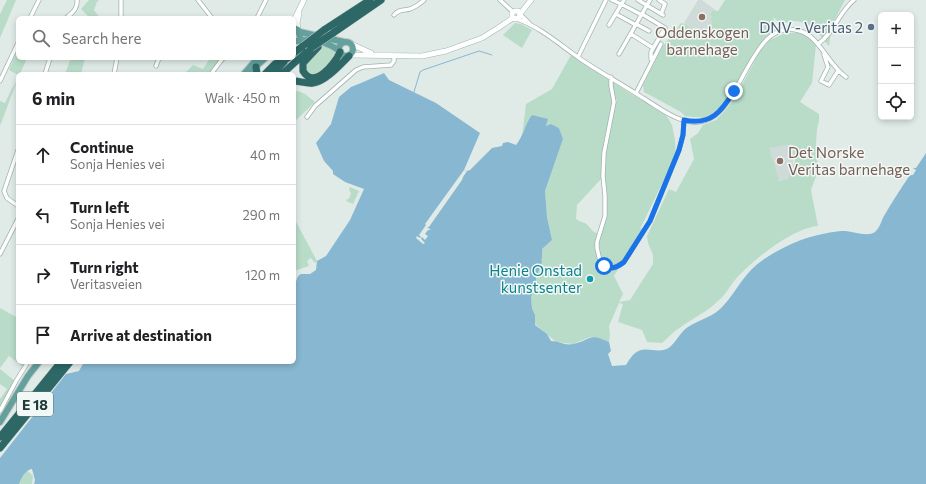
<!DOCTYPE html>
<meta charset="utf-8">
<style>
body{margin:0;font-family:Commissioner,sans-serif;background:#f2f2f2;color:#202124}
.controls{position:absolute;right:12px;top:12px;display:grid;overflow:hidden;border-radius:6px;box-shadow:0 2px 6px #0003}
.controls button{width:36px;height:36px;display:grid;place-items:center;padding:0;border:0;border-bottom:1px solid #e0e0e0;background:#fff;color:#202124;font:20px sans-serif}
.stop{position:absolute;width:12px;height:12px;margin:-9px;border:3px solid #1a73e8;border-radius:50%;background:#fff}
.stop.end{background:#1a73e8;border-color:#fff;box-shadow:0 1px 4px #0008}
.list{margin:0;padding:0;list-style:none}
h2{display:flex;justify-content:space-between;align-items:center;height:52px;margin:0;padding:0 16px;font-size:17px}
h2 small{font-size:13px;font-weight:400;color:#757577}
.list li{display:grid;grid-template-columns:26px 1fr auto;gap:12px;align-items:center;box-sizing:border-box;height:60px;padding:0 16px;border-top:1px solid #e0e0e0}
.list b{display:block;font-size:15px;white-space:nowrap}
.list p{margin:0;font-size:13px;white-space:nowrap;color:#757577}
.list em{font-size:13px;font-style:normal;color:#757577}
.icon{flex:none;width:22px;height:22px;fill:none;stroke:currentColor;stroke-width:2;stroke-linecap:round;stroke-linejoin:round}
.map{position:relative;flex:none;width:926px;height:484px;overflow:hidden}
.search{position:absolute;background:#fff;box-shadow:0 2px 6px #0003;left:16px;top:16px;width:280px;height:44px;display:flex;align-items:center;gap:10px;box-sizing:border-box;padding:0 14px;border-radius:6px;color:#757577;font-size:15px}
.panel{position:absolute;background:#fff;box-shadow:0 2px 6px #0003;left:16px;top:72px;width:280px;height:292px;border-radius:6px}
.map>svg:first-child{display:block}
.built{fill:#cedbd8}
.green{fill:#b9dcc9;fill-rule:evenodd}
.water{fill:#88b7d1}
.pier{fill:#e0ebe8}
.lines{fill:none;stroke-linecap:round;stroke-linejoin:round}
.stream{stroke:#88b7d1;stroke-width:1}
.street-casing{stroke:#a3b3b0;stroke-width:5}
.secondary-casing{stroke:#9fb7b3;stroke-width:6}
.primary-casing{stroke:#c1c8c8;stroke-width:8}
.highway-casing{stroke:#c1c8c8;stroke-width:8}
.street{stroke:#fff;stroke-width:3.5}
.secondary{stroke:#fff;stroke-width:5}
.primary{stroke:#64a19d;stroke-width:6}
.highway{stroke:#2d6867;stroke-width:7}
.highway-bridge-casing{stroke:#c1c8c8;stroke-width:8;stroke-linecap:butt}
.highway-bridge{stroke:#2d6867;stroke-width:7}
.route{stroke:#1a73e8;stroke-width:5}
.education-dot{fill:#8d6e63;stroke:#f1f8f5;stroke-width:1.5}
.service-dot{fill:#5c6f8a;stroke:#f1f8f5;stroke-width:1.5}
.culture-dot{fill:#0f9aa8;stroke:#f1f8f5;stroke-width:1.5}
.labels{text-anchor:middle;dominant-baseline:central;stroke-width:3;stroke-linejoin:round;paint-order:stroke}
.shield{fill:#f1f8f5;stroke:#5f7471;stroke-width:1}
.shield-label{font-size:14px;font-weight:bold;fill:#213b39}
.service-label{font-size:15px;fill:#4e5e75;stroke:#f1f8f5;text-anchor:end}
.education-label{font-size:15px;fill:#785e54;stroke:#f1f8f5}
.culture-label{font-size:15px;fill:#0d838f;stroke:#f1f8f5;text-anchor:end}
</style>
<div class="map">
<svg width="926" height="484" viewBox="0 0 926 484">
<rect width="100%" height="100%" fill="#e0ebe8"/>
<path class="built" d="M698,0H702L718,12L707,44L684,23Z
M783,132L795,146L791,179L777,181L766,147Z"/>
<path class="green" d="M7,0H16L0,38V14Z
M89,0H99L97,2L94,10L100,18H90L81,9Z
M725,0H845L832,25L829,46C820,35 809,20 793,21C790,21 785,23 781,24L773,17L777,30C741,50 742,100 704,119C700,116 690,118 685,116L681,112L644,92L643,85L663,46L681,23L685,24L705,39L712,24L711,18L713,17L710,15L713,10L718,11Z
M515,23L521,24L532,30L522,48L503,35Z
M799,32L810,36L816,45L812,83L800,102L819,114V121L817,129L816,145L818,171L811,190L818,226C793,228 751,261 735,280C729,287 725,296 718,301C707,312 693,318 681,327C674,331 668,338 662,343L647,342L642,330L618,322L623,304L619,303L609,326L610,335L609,342L601,339L590,337L573,344L556,342L535,324V315L532,307L531,297L536,284V278L542,263C541,259 543,254 542,249L552,240L547,217L545,191L563,139L559,128L551,124L546,127L547,121L523,134L522,137L526,104L552,89L571,55L628,92L665,113L672,125L675,140L676,155L640,229L644,228L614,276L623,294L619,302L630,300L653,264V255L648,243L647,236L669,189L676,192L694,159L690,139L698,133L703,125L716,120L728,107L737,94L760,51L770,40L783,34ZM617,99L603,158L606,194L601,234C591,233 592,228 585,223C582,222 579,221 576,219L577,205L601,179L602,156L612,102ZM792,144L795,161L788,179L779,181L769,148Z
M325,45C331,48 336,49 336,57L318,75L308,74L304,67L317,50Z
M18,48V58H27L20,74H18V75L9,70Z
M71,58H85L81,74H65Z
M218,58H228L223,63H217L214,74H192L190,72L187,74H184L193,65L203,69L209,60L218,59Z
M17,81L0,126V101L5,103L11,90Z
M298,91L305,94L315,102L294,122V104L295,102L294,101V92Z
M350,187L359,191L353,204L346,201L347,199H349L351,193L349,190Z
M294,218L317,261L315,263L311,258L307,261L309,266L294,271Z
M0,308L18,318V362H27L23,367L9,356L0,368Z
M0,369L15,381L0,407V399L7,389L0,384Z
M26,471L29,472L33,476L32,484H19L22,477Z"/>
<path class="water" d="M384,73L389,80L436,103L480,133L464,170L467,171L470,170L492,148L502,146L503,143L508,142L516,145C524,135 525,124 532,115L548,119L546,126L551,124L559,128L563,139L545,191L547,217L552,240L542,249C543,254 541,259 542,262L536,278V284L531,297L532,308L535,315V325L547,334L551,341C559,341 565,346 573,344C592,340 587,332 609,342L611,351L608,354L612,366L626,365C628,362 630,358 633,355C645,343 658,356 670,347C677,341 680,332 688,327C700,319 714,317 724,305C734,294 741,280 752,269C762,258 789,244 804,239C811,236 838,230 845,231C854,232 868,237 875,232C880,228 881,221 884,216C892,202 901,188 910,175H913L916,170L913,168H916L926,153V484H34L35,480L32,469H31C24,472 22,477 19,484H0V458L66,374L79,371L84,362H294V286C297,282 296,276 301,274H310L316,270L317,261L326,256L350,220L364,189L345,182L333,174V171L324,161L316,143L331,124L339,97L351,87L361,83Z"/>
<path class="pier" d="M464,170L467,171L463,177L462,180L431,224L429,227H427L431,230H428L425,234L428,236L425,240L422,237L421,239L425,243L423,244L416,238L417,236L420,238L421,237L419,235L426,225L425,224Z"/>
<g class="lines">
<path class="stream" d="M414,92L420,72L423,70L479,51L492,55"/>
<g class="street-casing">
<path id="street" d="M121,0V18
M198,0L212,18
M500,0L513,12
M612,0L621,4L642,15
M638,0L663,15
M659,0L665,4L661,14
M616,14L636,25
M642,14L665,28L651,52V59L653,60
M394,15C399,9 403,11 410,9C415,7 420,4 424,0
M521,15L529,23
M30,18L39,0
M66,18C72,13 78,9 77,0
M257,18L266,0
M517,19C540,27 559,44 579,58C599,72 622,84 643,98C658,107 674,120 692,122C743,128 746,14 800,31C820,37 828,65 846,77
M636,24L649,31
M609,25L624,0
M631,34L653,48
M818,44C834,33 839,12 854,0
M619,54L650,0
M824,55L828,67L821,81L829,85L838,71
M578,57L606,0
M156,66L159,58
M45,74L50,58
M114,74L117,58
M211,74L223,58
M611,77V86L614,102L604,153L603,176L605,196V216L597,242V248L600,261L604,266L607,268H614L624,262L650,221L679,150L683,135L684,120
M0,81L18,43
M636,93L661,44
M307,117L315,106L356,70L363,67L391,65L394,61V56
M18,150L4,191L7,198L18,206
M0,254L18,219
M0,411L16,381L28,362"/>
</g>
<g class="secondary-casing">
<path id="secondary" d="M520,14L518,11H515L512,13V17L515,19L519,18L520,14L531,0
M294,20L304,0
M298,30L297,23L299,13
M351,44L371,53
M350,55L422,56L446,51L482,38L498,28L513,18"/>
</g>
<g class="primary-casing">
<path id="primary" d="M294,28L298,30L300,36
M300,32L344,42
M297,41C313,38 327,42 340,51
M339 49a7 7 0 1 1 14 0a7 7 0 1 1-14 0Z
M244,74L258,58
M250,74L253,69L265,58
M0,422L28,376L39,362"/>
</g>
<g class="highway-casing">
<path id="highway" d="M324,30L370,0
M333,33L381,0
M318,47L303,63V71C314,90 335,64 340,52
M294,53L303,46
M256,67L257,74
M265,74L275,64L288,58
M273,74L284,62
M282,74L311,48
M294,81C300,81 307,84 313,83C325,82 341,64 349,56
M0,437L61,362
M0,448L70,362"/>
</g>
<use href="#street" class="street"/>
<use href="#secondary" class="secondary"/>
<use href="#primary" class="primary"/>
<use href="#highway" class="highway"/>
<g class="highway-bridge-casing">
<path id="highway-bridge" d="M303,46L324,30
M311,48L333,33"/>
</g>
<use href="#highway-bridge" class="highway-bridge"/>
</g>
<g class="lines">
<path class="route" d="M604,266C611,270 618,267 624,262L650,221L679,150L683,135L684,120C711,126 722,111 734,91"/>
</g>
<g class="education-dot">
<circle cx="702" cy="17" r="4"/>
<circle cx="780" cy="161" r="4"/>
</g>
<circle class="service-dot" cx="871" cy="27" r="4"/>
<circle class="culture-dot" cx="590" cy="279" r="4"/>
<g class="labels">
<rect class="shield" x="17" y="392" width="36" height="24" rx="3"/>
<g class="shield-label">
<text x="35" y="404">E 18</text>
</g>
<g class="service-label">
<text x="863" y="27">DNV - Veritas 2</text>
</g>
<g class="education-label">
<text x="702" y="32">Oddenskogen<tspan x="702" dy="17">barnehage</tspan></text>
<text x="788" y="152" text-anchor="start">Det Norske<tspan x="788" dy="17">Veritas barnehage</tspan></text>
</g>
<g class="culture-label">
<text x="582" y="270">Henie Onstad<tspan x="582" dy="17">kunstsenter</tspan></text>
</g>
</g>
</svg>
<div class="controls">
<button>+</button>
<button>−</button>
<button><svg class="icon" aria-label="locate" viewBox="0 0 24 24"><circle cx="12" cy="12" r="6"/><path d="M12 2v4M12 18v4M2 12h4M18 12h4"/></svg></button>
</div>
<div class="stop" style="left:604px;top:266px"></div>
<div class="stop end" style="left:734px;top:91px"></div>
<div class="search"><svg class="icon" aria-label="search" viewBox="0 0 24 24"><circle cx="10" cy="10" r="6"/><path d="M15 15l6 6"/></svg>Search here</div>
<section class="panel">
<h2>6 min<small>Walk · 450 m</small></h2>
<ul class="list">
<li><svg class="icon" aria-label="ahead" viewBox="0 0 24 24"><path d="M12 20V5M6 11l6-6 6 6"/></svg><div><b>Continue</b><p>Sonja Henies vei</p></div><em>40 m</em></li>
<li><svg class="icon" aria-label="left" viewBox="0 0 24 24"><path d="M17 20v-9H6M10 6l-5 5 5 5"/></svg><div><b>Turn left</b><p>Sonja Henies vei</p></div><em>290 m</em></li>
<li><svg class="icon" aria-label="right" viewBox="0 0 24 24"><path d="M7 20v-9h11M14 6l5 5-5 5"/></svg><div><b>Turn right</b><p>Veritasveien</p></div><em>120 m</em></li>
<li><svg class="icon" aria-label="arrive" viewBox="0 0 24 24"><path d="M6 21V4h12l-3 4 3 4H6"/></svg><div><b>Arrive at destination</b></div></li>
</ul>
</section>
</div>
